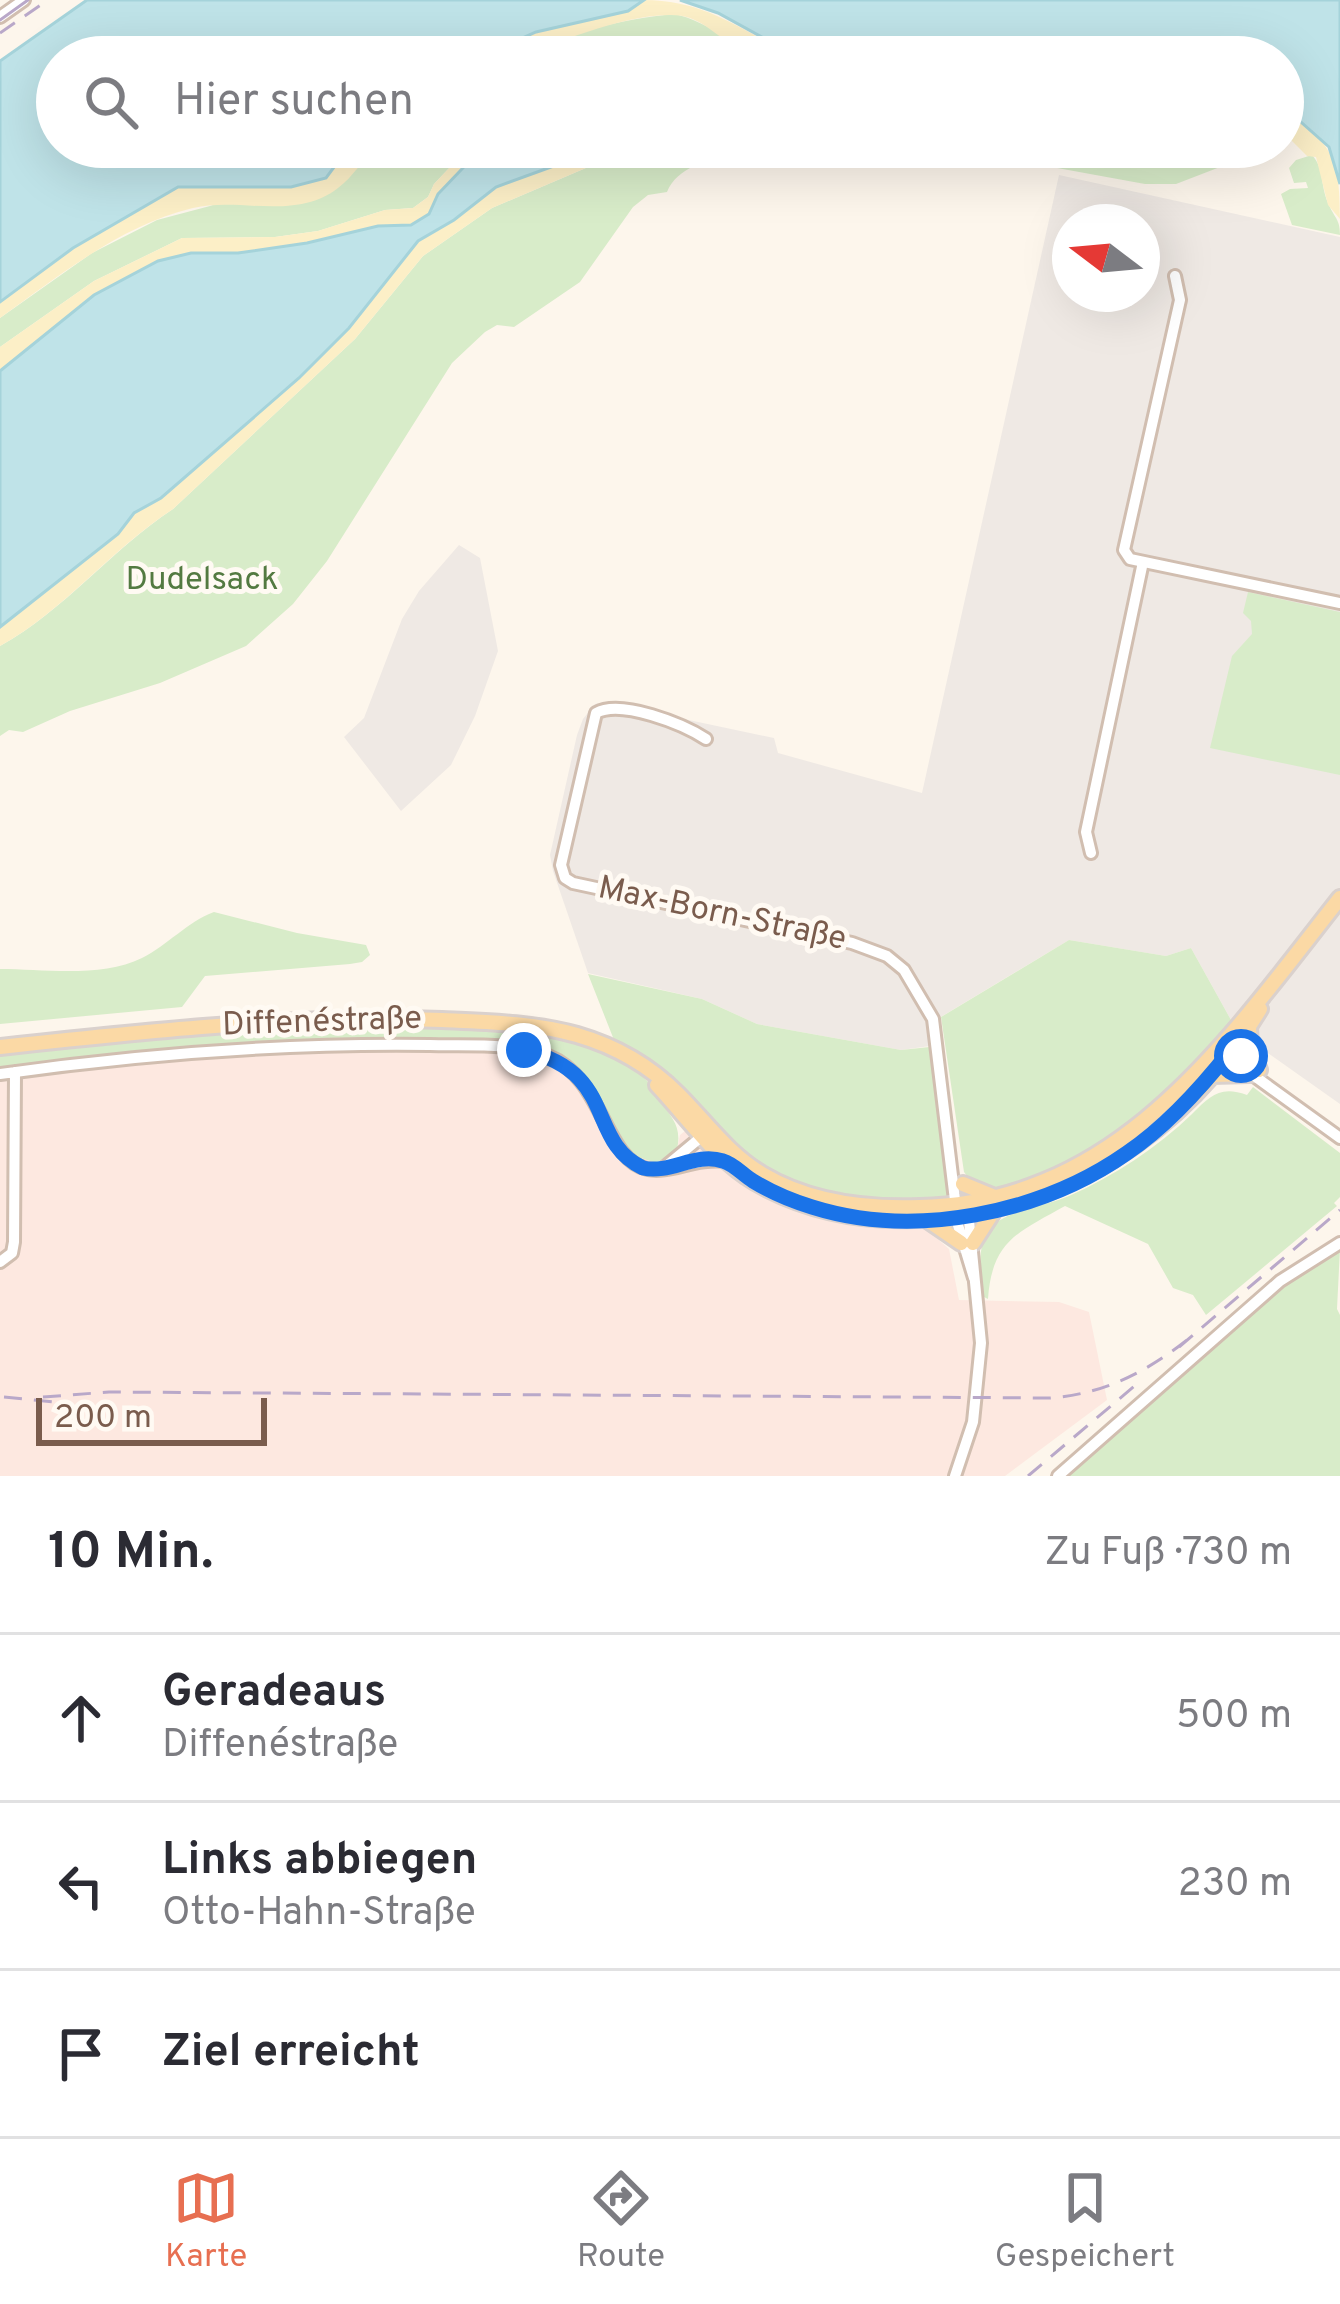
<!DOCTYPE html>
<html lang="de">
<meta charset="utf-8">
<style>
body{margin:0;font-family:Overpass,sans-serif;background:#f2f2f3;color:#2b2b33}
.compass{position:absolute;left:1052px;top:204px;width:108px;height:108px;border-radius:50%;background:#fff;box-shadow:0 12px 48px #0002;rotate:286deg}
.scale{position:absolute;left:36px;bottom:30px;width:231px;box-sizing:border-box;padding-left:12px;border:6px solid #7a5c4d;border-top:0;font-size:33px;line-height:42px;white-space:nowrap;color:#7a5c4d;-webkit-text-stroke:9px #fffaf3;paint-order:stroke}
.stop{position:absolute;width:36px;height:36px;margin:-27px;border:9px solid #1a73e8;border-radius:50%;background:#fff}
.stop.end{background:#1a73e8;border-color:#fff;box-shadow:0 3px 12px #0008}
.list{margin:0;padding:0;list-style:none}
h2{display:flex;justify-content:space-between;align-items:center;height:156px;margin:0;padding:0 48px;font-size:51px}
h2 small{font-size:39px;font-weight:400;color:#7c7c81}
.list li{display:grid;grid-template-columns:78px 1fr auto;gap:36px;align-items:center;box-sizing:border-box;height:168px;padding:0 48px;border-top:3px solid #e1e1e2}
.list b{display:block;font-size:45px;white-space:nowrap}
.list p{margin:0;font-size:39px;white-space:nowrap;color:#7c7c81}
.list em{font-size:39px;font-style:normal;color:#7c7c81}
.icon{flex:none;width:66px;height:66px;fill:none;stroke:currentColor;stroke-width:2;stroke-linecap:round;stroke-linejoin:round}
.map{position:relative;flex:none;width:1340px;height:1476px;overflow:hidden}
.search{position:absolute;background:#fff;box-shadow:0 12px 48px #0002;left:36px;right:36px;top:36px;height:132px;display:flex;align-items:center;gap:30px;box-sizing:border-box;padding:0 42px;border-radius:66px;color:#7c7c81;font-size:45px}
.sheet{height:660px;background:#fff}
nav{display:flex;justify-content:space-around;align-items:center;box-sizing:border-box;height:168px;border-top:3px solid #e1e1e2;background:#fff;font-size:33px;color:#7c7c81}
nav a{display:grid;justify-items:center;gap:6px}
nav .on{color:#e76f51}
.map>svg:first-child{display:block}
.commercial{fill:#fde8e0}
.industrial{fill:#efe9e4;fill-rule:evenodd}
.green{fill:#d8ecc9}
.sand{fill:#fcefc7}
.water{fill:#bfe3e8;stroke:#a5d3da;stroke-width:3}
.lines{fill:none;stroke-linecap:round;stroke-linejoin:round}
.minor-casing{stroke:#d1beb0;stroke-width:16}
.major-casing{stroke:#dad1cd;stroke-width:20}
.minor{stroke:#fff;stroke-width:10}
.major{stroke:#fbd9a5;stroke-width:14}
.tram{stroke:#b9a8c9;stroke-width:3}
.rail{stroke:#b9a8c9;stroke-width:3;stroke-dasharray:18 12;stroke-linecap:butt}
.route{stroke:#1a73e8;stroke-width:15}
.labels{text-anchor:middle;dominant-baseline:central;stroke-width:10;stroke-linejoin:round;paint-order:stroke}
.park-label{font-size:33px;fill:#537a41;stroke:#fffaf3}
.street-label{font-size:33px;fill:#7a5c4d;stroke:#fffaf3}
</style>
<div class="map">
<svg width="1340" height="1476" viewBox="0 0 1340 1476">
<rect width="100%" height="100%" fill="#fdf6ec"/>
<path class="commercial" d="M341,1041L536,1048L559,1055L586,1075L596,1089L618,1136L677,1150L680,1135L704,1116L900,1206L949,1249L959,1300L1059,1302L1089,1312L1107,1400L1005,1476H0V1070L200,1047Z"/>
<path class="industrial" d="M1059,175L1340,237V1104L1258,1046L1231,1020L1191,948L1166,956L1069,940L929,1024L930,1046L901,1050L757,1024L702,999L588,973L553,871L550,855L577,735L583,719L595,704L604,702L774,738L778,753L922,793ZM1070,222H1142V294H1070Z
M459,545L480,558L498,651L475,716L451,765L401,811L344,737L364,718L402,619L419,591Z"/>
<path class="green" d="M675,14C708,22 731,43 761,57H713L680,46L623,57H514C562,34 621,19 675,14Z
M376,147H469L434,184L428,197L413,208L385,210L318,231L275,237L182,238L94,281L0,347V318L92,253L157,220L210,206Z
M635,147H730C708,162 677,167 667,192L648,195L633,207L580,282L514,327L497,325L485,332L452,363L327,561L293,604L246,646L160,683L70,711L23,732L9,730L0,736V646C65,610 112,549 173,509L355,339L423,256L492,208Z
M761,147H1227L1235,154L1233,162L1176,184H1145L986,155Z
M1312,155C1325,169 1320,188 1329,205C1335,219 1340,219 1340,235L1292,225L1281,194L1290,189L1308,188L1306,182L1294,183L1289,168L1296,160Z
M1248,592L1340,612V775L1210,748L1232,656L1252,634L1251,621L1243,613Z
M214,912L297,933L366,945L370,955L362,962L350,964L205,976L182,1007L0,1024V969C44,969 102,978 142,958C168,945 187,922 214,912Z
M1069,940L1166,956L1191,948L1231,1020L1228,1030L1137,1124L1062,1170L990,1190L971,1181L964,1172L941,1017Z
M588,974L702,999L757,1024L901,1050L939,1046L957,1205L902,1208L812,1190L776,1176L743,1156L655,1064L614,1040Z
M369,1026C451,1027 617,1017 661,1100C672,1120 682,1125 677,1150L656,1163L632,1155C590,1110 610,1069 536,1048L341,1041L244,1044L0,1070V1054L168,1038Z
M1253,1087L1340,1153V1197L1334,1203L1337,1206L1206,1315L1193,1295L1173,1288L1148,1244L1065,1206C1019,1232 992,1240 988,1299L984,1297C981,1276 975,1242 992,1226C1011,1209 1046,1206 1069,1196C1114,1176 1157,1148 1192,1114C1210,1096 1220,1085 1247,1095Z
M1340,1249L1337,1309L1340,1315V1476H1064L1286,1284Z"/>
<path class="sand" d="M644,0C708,0 742,32 798,57C776,57 754,58 734,46C712,33 699,14 669,15C604,16 544,57 480,57L536,32L628,11Z
M1283,106C1332,147 1340,154 1340,219L1328,205L1316,157L1307,156L1286,135Z
M349,147H376C363,159 353,177 338,188C296,221 240,197 193,208C121,225 59,276 0,318V302L73,248L178,187H291L326,178Z
M469,147H483L438,194L429,215L411,225L378,226L307,243L238,253H191L158,261L94,296L0,371V347L94,281L182,238L275,237L318,231L385,210L413,208L428,197L434,184Z
M606,147H635L492,208L423,256L355,339L173,509C111,549 65,610 0,646V627L118,534L134,513L161,498L299,378L349,328L418,241L454,220L496,187Z"/>
<path class="water" d="M87,0H644L628,11L536,32L480,57H57V147H349L326,178L291,187H178L73,248L0,302V61Z
M680,0H1340V184L1329,147L1283,106V57H798L718,13Z
M483,147H606L496,187L454,220L418,241L349,328L299,378L161,498L134,513L118,534L0,627V371L94,295L158,261L191,253H238L307,243L378,226L411,225L429,214L438,194Z"/>
<g class="lines">
<g class="minor-casing">
<path id="minor" d="M0,17L24,0
M1175,276L1180,300L1124,550L1130,559L1340,603
M706,739C683,724 621,699 596,713L561,865L565,878L573,883L852,943L887,956L904,970L933,1019L958,1225L974,1278
M1091,853L1086,832L1143,562
M1224,1049L1235,1062L1340,1138
M0,1074C142,1054 286,1043 430,1045C468,1046 512,1042 548,1056C604,1078 604,1160 647,1169C670,1174 695,1157 727,1161
M665,1167L706,1133
M0,1262L12,1253L14,1242L15,1072
M955,1476L973,1422L981,1343L968,1211
M1058,1476L1280,1281L1340,1243"/>
</g>
<g class="major-casing">
<path id="major" d="M1249,1028L1250,1047L1259,1070
M0,1047C147,1031 295,1015 442,1020C487,1022 534,1023 577,1035C615,1046 650,1066 678,1094C706,1122 728,1154 762,1174C809,1202 867,1209 920,1207C1121,1202 1227,1041 1340,898
M1211,1075L1250,1074
M657,1085C688,1118 716,1159 755,1182C804,1210 858,1221 914,1219C1059,1215 1186,1133 1260,1009
M963,1184L997,1198
M926,1219L961,1243
M973,1243L993,1212"/>
</g>
<use href="#minor" class="minor"/>
<use href="#major" class="major"/>
<path class="tram" d="M0,20L28,0"/>
<path class="rail" d="M0,33L48,0
M1179,1347L1340,1210
M4,1397L55,1402
M43,1397L109,1392L1050,1398C1106,1394 1150,1370 1192,1336
M1028,1476L1138,1383"/>
</g>
<g class="lines">
<path class="route" d="M524,1050C619,1073 585,1140 643,1168C671,1174 695,1152 723,1161C734,1164 743,1175 753,1181C771,1192 792,1201 812,1207C914,1239 1040,1214 1127,1153C1167,1126 1201,1088 1231,1050L1241,1056"/>
</g>
<g class="labels">
<g class="park-label">
<text x="202" y="581">Dudelsack</text>
</g>
<g class="street-label">
<text transform="translate(722 915) rotate(12)">Max-Born-Straße</text>
<text transform="translate(322 1023) rotate(-2)">Diffenéstraße</text>
</g>
</g>
</svg>
<svg class="compass" viewBox="-18 -18 36 36"><path d="M0-13l5 13h-10z" fill="#e53935"/><path d="M0 13l5-13h-10z" fill="#7c7c81"/></svg>
<div class="scale">200 m</div>
<div class="stop" style="left:1241px;top:1056px"></div>
<div class="stop end" style="left:524px;top:1050px"></div>
<div class="search"><svg class="icon" aria-label="search" viewBox="0 0 24 24"><circle cx="10" cy="10" r="6"/><path d="M15 15l6 6"/></svg>Hier suchen</div>
</div>
<section class="sheet">
<h2>10 Min.<small>Zu Fuß · 730 m</small></h2>
<ul class="list">
<li><svg class="icon" aria-label="ahead" viewBox="0 0 24 24"><path d="M12 20V5M6 11l6-6 6 6"/></svg><div><b>Geradeaus</b><p>Diffenéstraße</p></div><em>500 m</em></li>
<li><svg class="icon" aria-label="left" viewBox="0 0 24 24"><path d="M17 20v-9H6M10 6l-5 5 5 5"/></svg><div><b>Links abbiegen</b><p>Otto-Hahn-Straße</p></div><em>230 m</em></li>
<li><svg class="icon" aria-label="arrive" viewBox="0 0 24 24"><path d="M6 21V4h12l-3 4 3 4H6"/></svg><div><b>Ziel erreicht</b></div></li>
</ul>
</section>
<nav>
<a class="on"><svg class="icon" aria-label="map" viewBox="0 0 24 24"><path d="M3 6l6-2 6 2 6-2v14l-6 2-6-2-6 2zM9 4v14M15 6v14"/></svg>Karte</a>
<a><svg class="icon" aria-label="directions" viewBox="0 0 24 24"><path d="M12 3l9 9-9 9-9-9zM9 14v-3h6M13 9l2 2-2 2"/></svg>Route</a>
<a><svg class="icon" aria-label="saved" viewBox="0 0 24 24"><path d="M7 4h10v16l-5-4-5 4z"/></svg>Gespeichert</a>
</nav>
